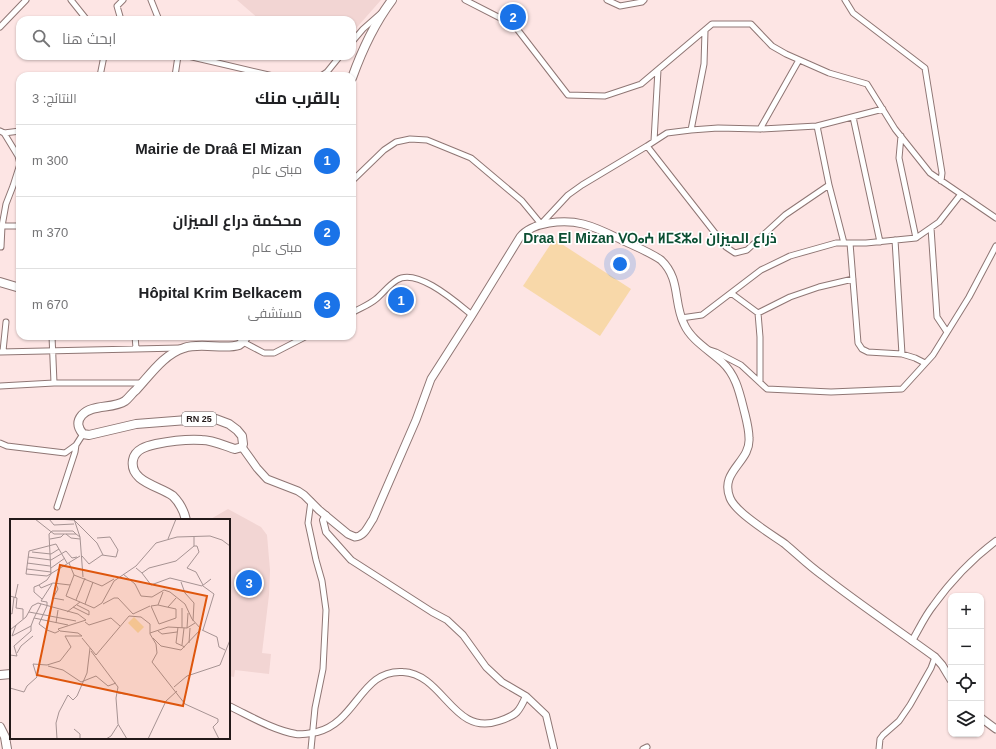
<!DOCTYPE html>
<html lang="ar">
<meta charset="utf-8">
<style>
body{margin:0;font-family:Arial,Cairo,"Noto Sans Tifinagh",sans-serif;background:#f2f2f2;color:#202124;direction:rtl}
.controls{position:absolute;right:12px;bottom:12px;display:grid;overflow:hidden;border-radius:8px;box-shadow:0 1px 3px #0004}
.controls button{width:36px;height:36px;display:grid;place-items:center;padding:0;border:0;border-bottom:1px solid #e0e0e0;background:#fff;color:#202124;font:20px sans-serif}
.you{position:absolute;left:620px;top:264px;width:14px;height:14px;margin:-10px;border:3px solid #fff;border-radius:50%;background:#1a73e8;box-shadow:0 0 0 6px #1a73e833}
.badge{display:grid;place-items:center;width:26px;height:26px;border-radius:50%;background:#1a73e8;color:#fff;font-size:13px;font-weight:700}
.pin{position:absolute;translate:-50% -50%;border:2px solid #fff;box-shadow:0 1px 4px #0006}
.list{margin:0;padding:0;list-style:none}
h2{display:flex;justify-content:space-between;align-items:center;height:52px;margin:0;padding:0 16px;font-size:17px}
h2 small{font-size:13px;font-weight:400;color:#757577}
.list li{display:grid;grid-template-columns:26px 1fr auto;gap:12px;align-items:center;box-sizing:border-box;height:72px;padding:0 16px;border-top:1px solid #e0e0e0}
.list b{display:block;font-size:15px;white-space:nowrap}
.list p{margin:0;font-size:13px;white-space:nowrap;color:#757577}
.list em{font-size:13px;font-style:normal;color:#757577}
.icon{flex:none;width:22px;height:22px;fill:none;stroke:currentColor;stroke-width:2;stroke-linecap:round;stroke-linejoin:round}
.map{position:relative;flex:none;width:996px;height:749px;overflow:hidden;direction:ltr}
.search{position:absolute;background:#fff;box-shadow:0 1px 3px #0004;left:16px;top:16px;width:340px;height:44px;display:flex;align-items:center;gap:10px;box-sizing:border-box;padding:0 14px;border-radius:12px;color:#757577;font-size:15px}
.panel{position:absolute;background:#fff;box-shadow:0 1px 3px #0004;left:16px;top:72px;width:340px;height:268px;border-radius:12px;direction:rtl}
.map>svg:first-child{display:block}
.built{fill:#f2d5d3}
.green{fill:#f8d8a9}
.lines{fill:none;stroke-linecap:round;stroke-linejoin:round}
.minor-casing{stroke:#8f7674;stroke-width:7}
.tertiary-casing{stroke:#8f7674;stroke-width:8}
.secondary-casing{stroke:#8f7674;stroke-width:9}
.primary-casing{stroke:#8f7674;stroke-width:10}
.minor{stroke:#fff;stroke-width:5}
.tertiary{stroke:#fff;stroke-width:6}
.secondary{stroke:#fff;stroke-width:7}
.primary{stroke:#fff;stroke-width:8}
.labels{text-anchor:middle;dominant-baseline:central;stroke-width:3.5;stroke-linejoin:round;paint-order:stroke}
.shield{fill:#fff;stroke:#655e5e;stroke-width:1}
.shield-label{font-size:9px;font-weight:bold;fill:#231919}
.district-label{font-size:14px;font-weight:bold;fill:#0c4f33;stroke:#fff}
.inset-road{fill:none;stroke:#a69393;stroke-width:1}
.view{fill:#de560d;fill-opacity:0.15;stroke:#de560d;stroke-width:2}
.inset-edge{fill:none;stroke:#231919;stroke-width:2}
</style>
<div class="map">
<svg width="996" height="749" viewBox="0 0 996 749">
<rect width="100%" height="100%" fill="#fde5e4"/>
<path class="built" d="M237,0H381L352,33V20H260Z
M228,509L261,527L267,535L270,570L269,595L262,653L271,654L269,674L235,670L234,677L229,676V520H209Z"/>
<path class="green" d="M554,239L631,289L600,336L523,286Z"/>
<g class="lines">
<g class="minor-casing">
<path id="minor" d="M71,0L87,20
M151,0L159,20
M465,0L514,25L568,95L605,96L641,84L712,24H751L772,46L786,54L829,73L867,84L895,129L930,173L996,218
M607,0L620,6L642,2L644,0
M845,0L853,13L925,68L942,173L941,181
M121,20L117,6L123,0
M0,27L26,0
M352,42L363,29L380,14
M188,56L273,76
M100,76L104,56
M175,76L178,56
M321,76L327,72L340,56
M853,117L880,242
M817,126L883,109
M760,129L799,60
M691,130L718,128L760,129L817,126L829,185L785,215L747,250L735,253L726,247L647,146L667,133L691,130L704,64L705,31
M0,131L4,133L20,131
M4,133L18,156L20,164L13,186L6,204L2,226H20
M901,136L899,158L916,238
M654,141L658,70
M352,181L384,150L396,142L410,139L427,140L471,158L522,201L541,224L568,195L582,185L647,146
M829,185L844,243
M931,228L937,317L947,332
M895,240L902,354
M850,243L858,343L862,349L868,352L902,354L915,358L925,363
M1,247L2,226
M731,293L758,313L790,297L819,287L853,279
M352,313C360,308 369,305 376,299C383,293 389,285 397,280C417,267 457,303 472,315
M758,313L760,337V382
M681,318L702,315L761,270L790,256L836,243H866L916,238L939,222L961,194
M52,336L54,383
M135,336L136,348
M243,342L264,353H274L307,336
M710,350L716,352L741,365L767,389L831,392L902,389L933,355L969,297L996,246
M3,351L6,322
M0,352L180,348
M0,386L54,383H142
M0,443L7,446L65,453L76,445L83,434
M311,501L308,523L316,560L322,581L326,610L323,669L315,708L311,749
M57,507L75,452L76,445
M643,749L647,747
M879,749L880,739L883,735L899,721L910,705L931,668L935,657"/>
</g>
<g class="tertiary-casing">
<path id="tertiary" d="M326,515L323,520L326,532L351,560L432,612L447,620L463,635L486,667L502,682L526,696L546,715L554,749
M912,641C919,629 925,616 933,606C951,581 972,559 996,541
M229,706C250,716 273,730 296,734C303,735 311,733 317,732C357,722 361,669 403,672C444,674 453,737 499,721C517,715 519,712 526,696"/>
</g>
<g class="secondary-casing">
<path id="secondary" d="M242,447L257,468L267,479L298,491L304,495L319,510L348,534L355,537C364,537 368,526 373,519L416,420L431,379L472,315L520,237C532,222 564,219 583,224C599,228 613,236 628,243C639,248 651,253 661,260C681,279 673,302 684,324C691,340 709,350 722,362C737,376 740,395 745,414C747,422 749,430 749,438C751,462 719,471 730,498C736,513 771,534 785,544C797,554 809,566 822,575C859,604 898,630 935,657L942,665L951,680
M981,718L996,729"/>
</g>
<g class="primary-casing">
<path id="primary" d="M352,78C362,50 374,24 392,0
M0,282L20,288
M186,520C184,511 180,503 173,496C160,486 129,482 133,460C135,449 147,446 156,444C171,441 188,439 202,440C213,440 225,446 235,449L242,447L243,444L242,436L237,430L229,424L213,418L136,424L89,435L83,434C78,428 76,422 82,415C92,404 113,409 125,401C129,398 132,393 136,390C150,375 164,354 184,348C200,342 225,350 239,345C242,343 245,340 246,336
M0,675L11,674
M0,727L5,737L7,749"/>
</g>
<use href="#minor" class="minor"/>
<use href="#tertiary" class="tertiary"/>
<use href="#secondary" class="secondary"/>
<use href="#primary" class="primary"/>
</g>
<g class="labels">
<rect class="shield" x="182" y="412" width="34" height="14" rx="3"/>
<g class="shield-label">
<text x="199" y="419">RN 25</text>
</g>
<g class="district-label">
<text x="650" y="238">Draa El Mizan ⴸⵔⴰⵄ ⵍⵎⵉⵣⴰⵏ ذراع الميزان</text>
</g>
</g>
<g transform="translate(10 519)">
<rect width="220" height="220" fill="#fde5e4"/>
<path d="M124,98L134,108L128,114L118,104Z" fill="#f8d8a9"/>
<path class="inset-road" d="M25,0L44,15H66L70,18M39,0L44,6L64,5M46,0L64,1M64,0L70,18L73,58M65,2L87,24L93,36M56,15L61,19L70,20M40,20L51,18L54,15M158,20L166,0M184,27H187L189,33L177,49L186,53L193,66M22,33L41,35L49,30M72,37L79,45L92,36L106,38L108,31L100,18L87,19M18,38L41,41L56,32L62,39L67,38M17,44L40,47M57,44L46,25L19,32L16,55L37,57L70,37M59,44L64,56M41,49L55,39M126,49L132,54L139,49L166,42L184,27V18M17,50L41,53M132,54L141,66L160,59L192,67L201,60M113,55L125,65L131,77L142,78L154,71L160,73L175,85L182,100L191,110L171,131L151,127L143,119M171,63L175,74L184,84L183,102M46,65L48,70L43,79L54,81M29,66L24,68V73L32,80M60,66L43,64L31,69L29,66L37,61L41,55L39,15L42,12H63L66,15M0,77L7,79L6,89L13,90V100M5,79L8,65M66,81L75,59M31,82L37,83V87L29,105L37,111L45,114L49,112M31,82L42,65M70,83L56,77L64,56L92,67L104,60M31,85L24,99L58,106M75,85L83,63M93,85L104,79H108L123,95L140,87M148,86L166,90V99L149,105L141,87L148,86L153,73M63,88L79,96V92L67,86M158,88L166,79M172,89V109M19,93L66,102M57,93L70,83L84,89L92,84L104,62L126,47L146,24L167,18L200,17L212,21L220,27M0,94L2,95L4,78M75,103L79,106L101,99L110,107M46,104L48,91M6,106L2,117L21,107L24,99M168,108L166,124L175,128M177,109L178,94M0,111L16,98L22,87L28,84L68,95L76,101L48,110L50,112L68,114L72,117H55L61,128L50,142L37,146L23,145L27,158L17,167L14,173L0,169M192,111L207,118L209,128L215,131M193,111L204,75L193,67M148,112L152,115L167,113M140,114L158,108L177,109L185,104M72,119L86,136L119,97L131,98L140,105V115L146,125L147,134L142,143L175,185L208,200V203L203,208L209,220M179,124L180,109M172,126L174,109M81,132L108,168L106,179L108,205L117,220M7,134L11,127L23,117M0,136L7,137L4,127L21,112V107M38,147L53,151L71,163L86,157L98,167L106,164M164,168L177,157L210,146L220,121M108,174L122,176M64,210L70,215V220M47,220L46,204L49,193L58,176L63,181L67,177L77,154L80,129M96,220L101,217L108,206M138,220L156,182L167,172"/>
<path class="view" d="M50,46L197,77L173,187L27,156Z"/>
<rect width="220" height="220" class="inset-edge"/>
</g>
</svg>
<div class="controls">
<button>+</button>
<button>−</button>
<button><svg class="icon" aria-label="locate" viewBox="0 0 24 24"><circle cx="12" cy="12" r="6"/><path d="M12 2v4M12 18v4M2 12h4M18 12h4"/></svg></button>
<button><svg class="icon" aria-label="layers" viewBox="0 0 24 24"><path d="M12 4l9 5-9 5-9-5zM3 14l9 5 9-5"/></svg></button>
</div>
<div class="you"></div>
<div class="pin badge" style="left:401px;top:300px">1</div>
<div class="pin badge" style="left:513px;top:17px">2</div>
<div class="pin badge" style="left:249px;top:583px">3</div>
<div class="search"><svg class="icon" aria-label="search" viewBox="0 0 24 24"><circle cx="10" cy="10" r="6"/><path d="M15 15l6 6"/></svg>ابحث هنا</div>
<section class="panel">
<h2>بالقرب منك<small>النتائج: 3</small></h2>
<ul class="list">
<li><span class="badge">1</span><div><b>Mairie de Draâ El Mizan</b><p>مبنى عام</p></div><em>300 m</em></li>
<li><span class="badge">2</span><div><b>محكمة دراع الميزان</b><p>مبنى عام</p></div><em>370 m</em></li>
<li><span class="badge">3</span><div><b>Hôpital Krim Belkacem</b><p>مستشفى</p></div><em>670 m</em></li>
</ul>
</section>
</div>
